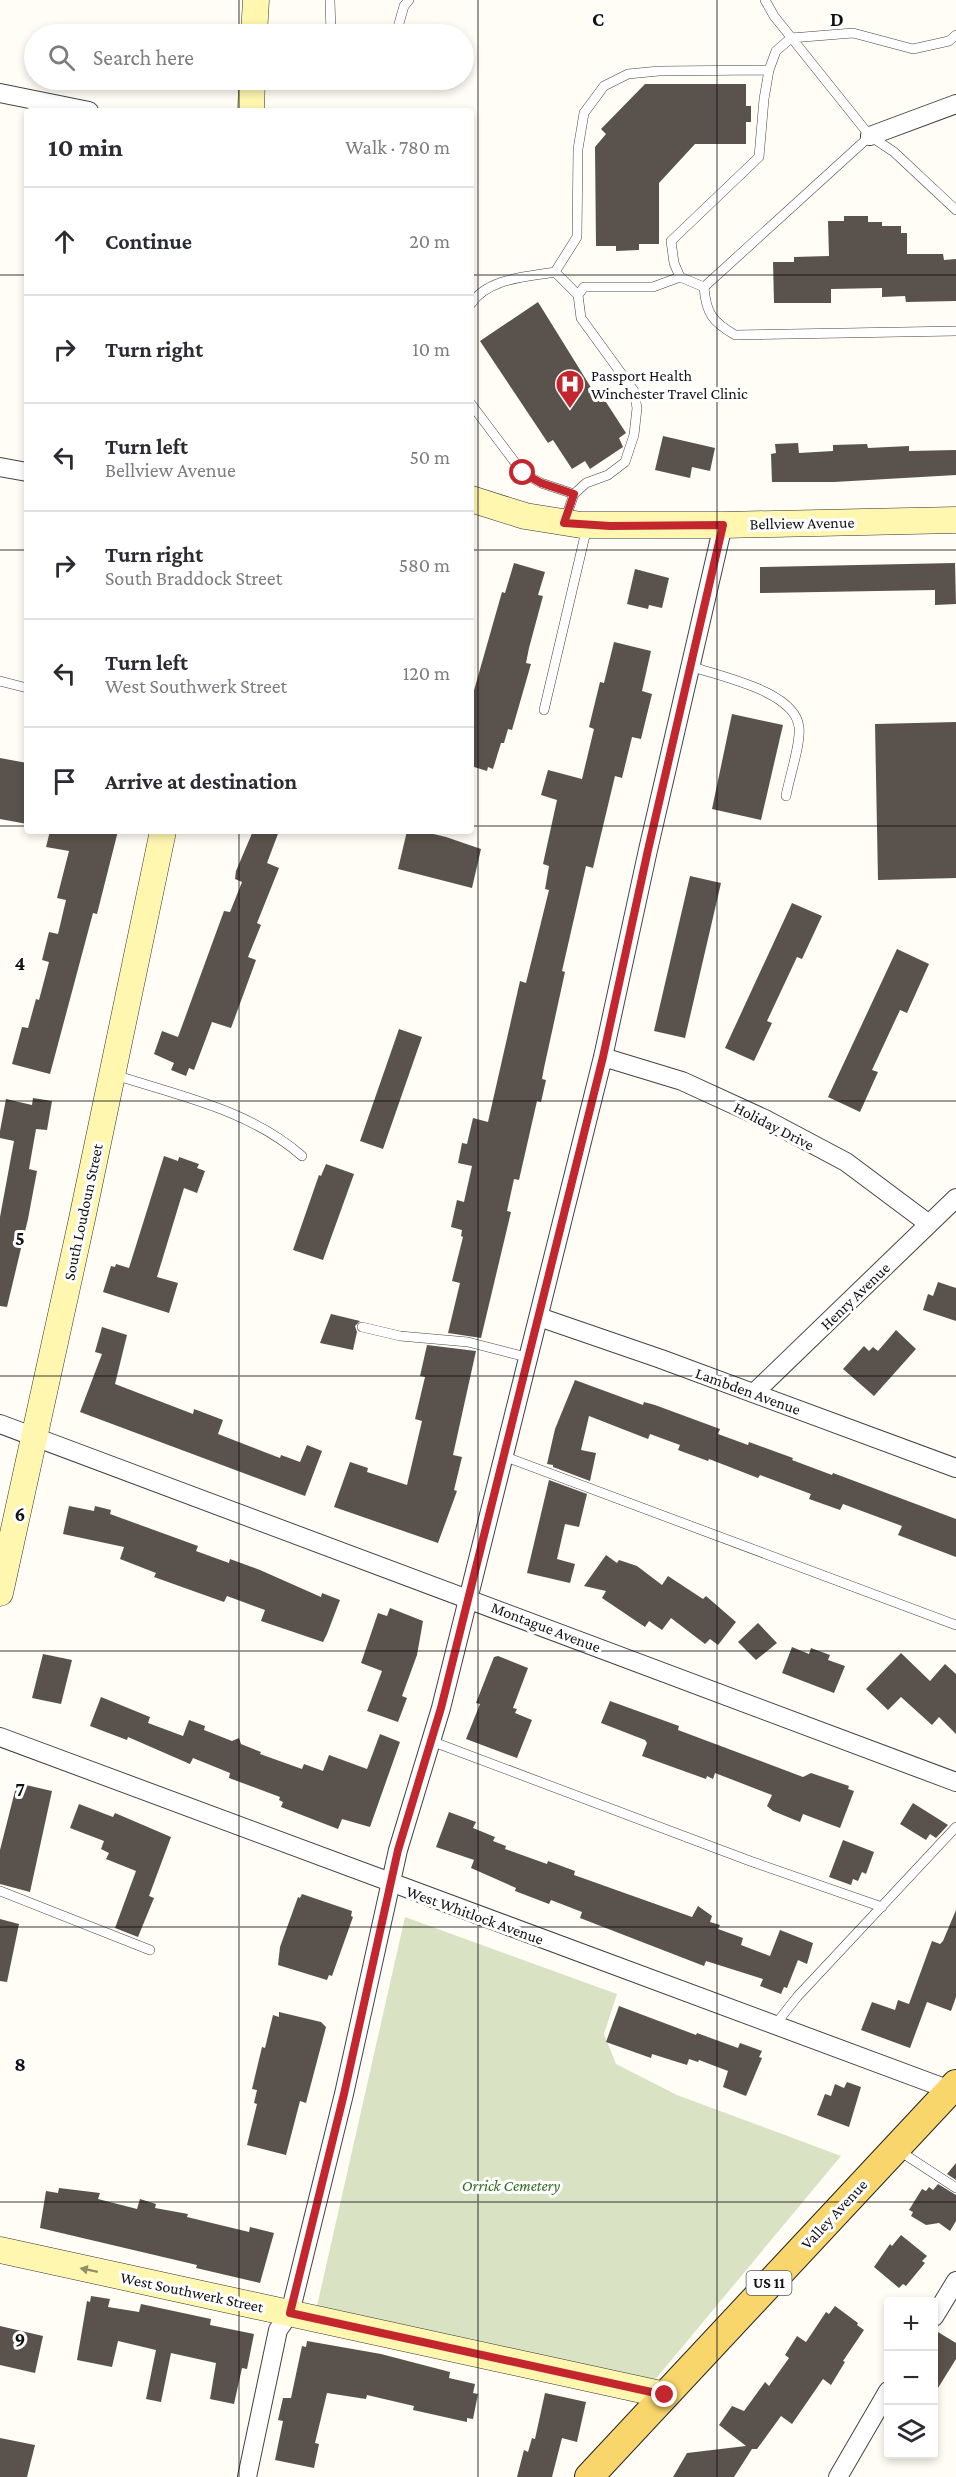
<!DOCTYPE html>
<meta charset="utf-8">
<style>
body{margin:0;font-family:"Crimson Pro",serif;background:#f7f7f7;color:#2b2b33}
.controls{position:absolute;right:18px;bottom:18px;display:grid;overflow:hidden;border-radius:6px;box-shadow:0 3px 9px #0003}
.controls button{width:54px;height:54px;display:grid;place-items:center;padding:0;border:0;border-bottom:2px solid #e1e1e2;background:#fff;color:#2b2b33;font:30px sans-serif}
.stop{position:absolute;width:18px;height:18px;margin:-14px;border:4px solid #c4262e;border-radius:50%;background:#fff}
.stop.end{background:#c4262e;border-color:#fff;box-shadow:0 2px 6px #0008}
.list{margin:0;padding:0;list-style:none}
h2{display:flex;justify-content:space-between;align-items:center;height:78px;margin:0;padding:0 24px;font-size:26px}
h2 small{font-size:20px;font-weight:400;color:#7c7c81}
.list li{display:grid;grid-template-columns:39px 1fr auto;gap:18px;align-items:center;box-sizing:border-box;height:108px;padding:0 24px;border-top:2px solid #e1e1e2}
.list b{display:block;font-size:22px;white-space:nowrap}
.list p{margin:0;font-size:20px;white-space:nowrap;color:#7c7c81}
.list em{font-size:20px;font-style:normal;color:#7c7c81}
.icon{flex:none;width:33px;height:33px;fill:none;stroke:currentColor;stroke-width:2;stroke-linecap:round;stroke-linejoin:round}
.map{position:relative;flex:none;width:956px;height:2477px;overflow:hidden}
.search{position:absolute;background:#fff;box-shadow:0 3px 9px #0003;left:24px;top:24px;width:450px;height:66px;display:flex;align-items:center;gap:15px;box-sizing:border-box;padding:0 21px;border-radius:33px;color:#7c7c81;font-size:22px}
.panel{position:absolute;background:#fff;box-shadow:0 3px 9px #0003;left:24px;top:108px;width:450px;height:726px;border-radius:6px}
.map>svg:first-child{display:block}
.cemetery{fill:#d9e3c4}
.building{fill:#5a524d}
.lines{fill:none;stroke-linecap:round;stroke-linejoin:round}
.lane-casing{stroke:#444;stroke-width:10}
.street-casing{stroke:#444;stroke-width:20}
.secondary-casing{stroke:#333;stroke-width:27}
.primary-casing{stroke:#222;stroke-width:30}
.lane{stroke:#fff;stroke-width:9}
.street{stroke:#fff;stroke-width:18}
.secondary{stroke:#fff6b0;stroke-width:26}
.primary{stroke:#f9d66b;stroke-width:28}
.oneway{fill:#948f68}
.route{stroke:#c4262e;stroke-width:8}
.grid{fill:none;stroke:#111;stroke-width:1.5;stroke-opacity:0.55}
.labels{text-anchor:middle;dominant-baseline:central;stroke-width:6;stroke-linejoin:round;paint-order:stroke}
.shield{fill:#fff;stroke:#585858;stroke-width:1.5}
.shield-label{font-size:15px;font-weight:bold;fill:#111}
.poi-label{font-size:16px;fill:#111;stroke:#fff;text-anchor:start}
.street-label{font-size:16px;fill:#111;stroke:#fff}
.park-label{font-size:16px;font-style:italic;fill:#2f6b1f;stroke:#fff}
.grid-label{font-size:20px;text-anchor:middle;font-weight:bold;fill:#111;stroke:#fff;stroke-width:6;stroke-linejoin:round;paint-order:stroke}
</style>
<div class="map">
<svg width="956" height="2477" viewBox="0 0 956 2477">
<rect width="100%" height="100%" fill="#fffdf5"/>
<path class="cemetery" d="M405,1917L617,1994L604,2034L616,2064L677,2095L841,2156L654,2381L317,2306Z"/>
<path class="building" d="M645,84H746V106H751V122H746V144H695L659,183V244H639V250L616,251V246H596L595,147L606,134L601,129Z
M844,216H868V222H882V226H901V233H907V254H943L944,260L956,259V301L906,302L905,296L882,297V288L831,289V303H774L773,262H794V257L829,256L828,221H844Z
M538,302L600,402L604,399L626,433L619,438L623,447L590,469L585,461L572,469L553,440L548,443L480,341Z
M663,436L715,448L710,471L692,467L690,478L655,470Z
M798,443L799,453L833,451V445L867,444L868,448L909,446V451L956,450V475L834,482H772L771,454L776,453L775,444Z
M514,563L545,572L538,595L543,596L529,648L526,663L531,664L512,730L508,729L504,743H501L493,769L488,767L487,771L471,766V701L502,592L505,593Z
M955,563L956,604L935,605V590L760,593V567Z
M635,569L669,578L662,608L649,605L648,609L627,604Z
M614,642L651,651L642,691L652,694L641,739L632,737L622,778L615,776L593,868L586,866L562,971L565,972L544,1068L542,1079L546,1080L541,1102L537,1101L519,1180L514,1179L507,1211L511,1212L481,1338L448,1333L460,1283L452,1281L463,1237L461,1236L462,1230L451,1227L457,1200L464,1202L472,1166L458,1163L462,1143L467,1144L473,1118L488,1122L520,981L526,983L549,890L545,889L549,866L543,864L557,800L541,795L548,770L582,779L594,729L589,727L600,682L604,683Z
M732,714L783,725L761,820L712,809Z
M956,722V878L878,880L875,724Z
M0,758L27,763V824L0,819Z
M50,831H118L97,914L93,913L50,1074L12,1064L22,1027L28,1028L36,999L39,1000L49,962L42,960L49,932L58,934L66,900L57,898L69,851L46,847Z
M253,831H279L267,863L279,868L257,923L261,925L248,957L256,960L231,1028L212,1022L194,1070L189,1068L186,1076L171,1070L174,1063L154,1054L162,1031L178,1037L224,911L230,912L242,882L235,879L236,871Z
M407,831H421L446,837L481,849L472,888L398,869Z
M690,876L721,883L685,1038L654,1031Z
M792,903L822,916L802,959L797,957L767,1021L772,1023L754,1061L725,1048Z
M897,949L929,964L907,1013L900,1010L872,1070L878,1072L860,1112L828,1097Z
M399,1029L422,1037L383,1149L360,1141Z
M33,1098L52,1101L47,1130L36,1129L29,1169L37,1171L28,1219L7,1307L0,1306V1217L14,1141L0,1138V1131L6,1099L32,1105Z
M164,1156L178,1161L179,1157L199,1164L197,1168L205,1171L197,1193L184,1188L157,1277L178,1283L169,1313L103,1292L111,1266L115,1267L116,1264L129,1268Z
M326,1164L354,1174L323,1260L293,1250L319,1175L321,1176Z
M938,1282L956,1288V1321L923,1310L928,1294L933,1296Z
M331,1314L360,1321L355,1326L357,1332L353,1350L320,1343Z
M102,1327L127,1335L115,1384L193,1414L194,1409L223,1420L218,1434L280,1458L281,1455L300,1462L307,1445L322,1451L305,1496L80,1412L102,1354L95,1352Z
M896,1330L916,1349L874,1396L843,1369L864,1346L869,1351L873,1347L878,1351Z
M427,1345L476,1351L453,1455L462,1457L454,1490L457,1491L438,1543L334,1507L350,1462L368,1468L367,1472L407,1485L422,1421L415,1419L425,1377L420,1376Z
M575,1380L643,1405L644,1402L655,1405L720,1429L718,1434L748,1445L749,1442L793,1458L792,1460L832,1475L833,1473L956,1519V1557L898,1535L902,1526L843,1504L840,1510L809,1499L811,1494L760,1475L758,1478L709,1459L708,1461L678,1450L680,1445L650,1434L648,1439L589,1416L581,1450L596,1453L590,1481L553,1467V1465L547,1464L555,1429Z
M549,1480L587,1494L579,1527L565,1524L557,1559L575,1564L570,1583L527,1573Z
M69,1506L94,1511L95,1506L111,1510L110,1514L198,1546L196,1551L229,1563L230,1559L260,1570L321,1597L322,1593L340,1600L327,1634L323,1642L261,1621L265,1610L227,1596L224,1602L154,1577L156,1573L120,1559L124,1547L63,1534Z
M606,1555L617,1563L619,1560L637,1566L662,1585L668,1576L703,1599L706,1596L736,1622L718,1645L710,1639L705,1644L671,1618L662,1630L649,1621L645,1627L602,1598L606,1591L584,1586Z
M390,1608L423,1621L417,1655L402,1696L407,1698L398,1722L367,1711L382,1671L361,1663L378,1613L387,1616Z
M758,1623L777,1643L756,1660L738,1642Z
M792,1647L809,1654L811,1648L830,1655L828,1660L845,1666L834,1693L782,1673Z
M901,1653L930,1681L945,1664L956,1674V1734L939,1717L932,1725L901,1697L888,1710L866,1689Z
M43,1654L72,1660L61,1704L32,1698Z
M498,1656L528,1668L513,1708L517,1709L515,1713L532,1720L517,1758L466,1739L480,1704L476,1703L494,1657Z
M101,1697L150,1717L148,1723L183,1736L189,1720L205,1726L204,1730L232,1741L239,1738L241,1744L261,1752L260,1754L302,1769L304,1764L323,1771L329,1755L367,1769L380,1734L400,1742L370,1827L342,1819L338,1829L281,1807L283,1802L279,1800L280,1797L229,1778L230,1773L193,1758L190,1764L128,1737L127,1740L90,1726Z
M610,1701L679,1726L678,1730L803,1777L811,1773L849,1786L848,1789L854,1791L840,1828L803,1814L800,1822L773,1811L767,1806L772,1795L715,1773L713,1779L707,1776L706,1779L642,1756L647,1743L645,1740L601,1723Z
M17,1783L52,1791L30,1892L0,1884V1850Z
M913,1803L948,1825L936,1838L930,1834L926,1840L900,1824Z
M79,1804L113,1817L115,1813L171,1837L149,1896L154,1898L138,1937L115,1928L136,1871L106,1859L109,1853L101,1849L104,1841L70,1828Z
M449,1812L476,1822L473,1828L495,1837L493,1841L506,1846L505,1849L547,1864L548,1861L575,1871L574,1875L692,1917L698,1906L712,1916L710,1922L720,1925L718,1929L743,1938L741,1945L770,1956L780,1930L813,1943L807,1964L798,1960L787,1988L784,1987L781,1994L760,1986L763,1979L706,1961L704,1966L580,1918L582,1912L551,1900L549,1904L515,1891L516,1888L471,1868L474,1860L436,1847Z
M843,1840L874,1852L866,1874L862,1872L858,1881L853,1879L851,1885L829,1877Z
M302,1894L352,1911L351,1916L353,1917L332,1976L329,1975L327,1980L278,1965L280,1947L298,1897L300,1898Z
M956,1910V1997L951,2011L927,2002L910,2048L861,2030L872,2002L895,2010L898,2000L909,2004L932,1941L940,1944L943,1941Z
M0,1919L19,1924L7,1982L0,1981Z
M619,2006L696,2035L697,2033L738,2048L740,2043L762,2051L759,2057L762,2058L746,2096L723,2087L728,2071L699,2060L698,2062L689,2059L687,2065L652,2054L651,2058L606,2042Z
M279,2012L321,2022L326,2027L306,2103L300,2101L286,2155L247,2145L257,2104L254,2103L257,2090L252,2089L262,2047L265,2048L273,2015L279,2017Z
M847,2082L861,2087L849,2127L817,2115L825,2094L831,2096L835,2084L844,2088Z
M956,2163V2180L947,2174Z
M938,2184L956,2195V2221L950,2231L939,2223L926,2225L911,2216L913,2212L909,2210L922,2189L926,2191L929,2187L933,2190Z
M59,2188L100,2193L98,2199L137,2209L140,2199L156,2204L155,2208L188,2214L187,2217L249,2232L250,2227L274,2233L260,2283L196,2268L197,2265L40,2228L46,2191L58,2193Z
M901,2235L927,2256L922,2261L925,2263L906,2286L903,2284L899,2288L874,2267L890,2244L892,2246Z
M91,2296L110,2299L108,2307L139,2312L141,2304L211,2319L210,2325L254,2334L247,2369L242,2368L234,2404L210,2399L216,2363L171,2353L161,2402L146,2399L156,2350L118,2341L112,2367L77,2360L87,2301L90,2302Z
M835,2306L858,2323L857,2325L864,2330L843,2361L845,2362L831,2385L823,2379L792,2424L781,2416L757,2449H752L734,2477H673L687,2453L746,2446L719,2425L732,2406L744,2411L765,2382L769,2386L789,2358L785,2355L797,2336L806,2342L826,2312L829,2314Z
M0,2326L43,2336L35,2373L0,2365Z
M933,2329L956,2343V2359L933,2396Z
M307,2341L381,2354L450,2372L449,2378L475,2384L473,2393L478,2394L473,2419L467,2418V2422L413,2410L414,2406L367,2395L366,2399L327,2393L315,2443L319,2444L314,2468L275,2460L283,2421L278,2420L283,2398H291L302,2346L306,2347Z
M545,2393L586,2402L577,2442L562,2438L552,2477H517L524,2450L528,2452L532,2438L535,2439Z
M0,2438L35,2445L27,2477H0Z"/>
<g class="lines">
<g class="lane-casing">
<path id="lane" d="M330,0L331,34
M765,0L774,16L870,136L894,152L956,210
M396,34L404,6L409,0
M870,136L704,287C706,314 713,322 735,335L956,331
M704,287L680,277L674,263L671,241L759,157L764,99L769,70L776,51L791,38L853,33L913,49L949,41L956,35
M578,295L555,272L577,237L578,149L584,113L604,86L628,74L659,71L769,70
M471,304C487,278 527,277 555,272
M471,404L523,473L541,483L574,494
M565,520L574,494L586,483L608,475L625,462L634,435L637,408L634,391L581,318L578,295L584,287H653L680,277
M690,666C721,677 795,691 799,727C801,744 789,778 786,796
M0,681L27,688
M544,710L587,527
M115,1075C180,1096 250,1110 302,1156
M362,1327L400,1336L468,1342L530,1358
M506,1457L956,1625
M431,1741L750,1861L882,1907
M0,1891L150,1950
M775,2025L797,1997L956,1827
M898,2150L956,2188"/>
</g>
<g class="street-casing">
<path id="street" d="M0,93L89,111
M870,136L956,104
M0,467L27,472
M603,1057L682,1081L765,1119L846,1162L929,1224
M539,1317L661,1359L956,1468
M754,1393L956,1198
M0,1424L956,1782
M0,1737L950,2090
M934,2317L956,2281
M247,2477L278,2330L290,2313L344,2094L398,1850L441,1708L603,1057L648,850L723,525
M838,2477L888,2391"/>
</g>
<g class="secondary-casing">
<path id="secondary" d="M254,34L256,0
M251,111L252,80
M471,499L525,516L581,525H723L956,520
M0,1593L82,1219L163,831
M0,2250L665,2395"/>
</g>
<g class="primary-casing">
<path id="primary" d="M589,2477L956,2084"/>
</g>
<use href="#lane" class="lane"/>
<use href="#street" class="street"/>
<use href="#secondary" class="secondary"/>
<use href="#primary" class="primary"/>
</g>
<defs><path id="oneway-solid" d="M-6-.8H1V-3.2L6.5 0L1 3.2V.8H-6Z" transform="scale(1.5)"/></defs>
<use class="oneway" href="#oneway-solid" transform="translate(89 2270) rotate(-168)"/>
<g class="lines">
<path class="route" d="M523,473L541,483L574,494L564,523L610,526L723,525L648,850L603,1057L441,1708L398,1850L344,2094L290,2313L665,2395"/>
</g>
<path class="grid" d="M239,0V34M478,0V2477M717,0V2477M239,80V111M0,275H27M471,275H956M0,550H27M471,550H956M0,826H27M471,826H956M239,831V2477M0,1101H956M0,1376H956M0,1651H956M0,1927H956M0,2202H956"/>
<defs>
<g id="hospital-pin" transform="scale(1.5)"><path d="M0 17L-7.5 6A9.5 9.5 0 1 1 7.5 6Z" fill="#c4262e" stroke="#fff"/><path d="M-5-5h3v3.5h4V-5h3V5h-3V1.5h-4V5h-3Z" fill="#fff"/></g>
</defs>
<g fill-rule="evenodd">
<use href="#hospital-pin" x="570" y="384"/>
</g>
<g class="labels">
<rect class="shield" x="746.5" y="2271" width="45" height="24" rx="4.5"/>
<g class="shield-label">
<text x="769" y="2283">US 11</text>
</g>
<g class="poi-label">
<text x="591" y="375">Passport Health<tspan x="591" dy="18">Winchester Travel Clinic</tspan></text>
</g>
<g class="street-label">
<text transform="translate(802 523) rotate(-1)">Bellview Avenue</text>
<text transform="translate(774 1126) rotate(27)">Holiday Drive</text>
<text transform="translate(83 1212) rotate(-78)">South Loudoun Street</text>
<text transform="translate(855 1296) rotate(-44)">Henry Avenue</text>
<text transform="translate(748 1391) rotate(20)">Lambden Avenue</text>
<text transform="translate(546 1627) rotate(21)">Montague Avenue</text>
<text transform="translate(475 1915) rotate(20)">West Whitlock Avenue</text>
<text transform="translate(834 2214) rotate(-47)">Valley Avenue</text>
<text transform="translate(192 2292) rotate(12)">West Southwerk Street</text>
</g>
<g class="park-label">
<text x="511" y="2185">Orrick Cemetery</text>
</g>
</g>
<g class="grid-label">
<text x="598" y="26">C</text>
<text x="837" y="26">D</text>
<text x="20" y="970">4</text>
<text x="20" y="1245">5</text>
<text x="20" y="1521">6</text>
<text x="20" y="1796">7</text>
<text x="20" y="2071">8</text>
<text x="20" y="2346">9</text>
</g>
</svg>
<div class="controls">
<button>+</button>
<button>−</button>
<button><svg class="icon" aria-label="layers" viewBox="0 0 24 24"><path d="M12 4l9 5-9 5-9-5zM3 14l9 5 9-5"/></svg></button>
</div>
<div class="stop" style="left:523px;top:473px"></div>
<div class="stop end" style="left:665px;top:2395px"></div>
<div class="search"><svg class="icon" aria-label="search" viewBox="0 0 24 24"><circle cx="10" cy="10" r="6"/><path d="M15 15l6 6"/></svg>Search here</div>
<section class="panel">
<h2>10 min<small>Walk · 780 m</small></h2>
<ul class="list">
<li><svg class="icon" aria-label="ahead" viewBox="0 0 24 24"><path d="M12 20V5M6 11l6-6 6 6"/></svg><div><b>Continue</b></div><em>20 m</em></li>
<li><svg class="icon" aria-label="right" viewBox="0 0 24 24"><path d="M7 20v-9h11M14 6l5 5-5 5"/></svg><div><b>Turn right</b></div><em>10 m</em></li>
<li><svg class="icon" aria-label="left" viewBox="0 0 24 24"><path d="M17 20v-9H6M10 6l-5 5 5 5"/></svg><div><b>Turn left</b><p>Bellview Avenue</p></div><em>50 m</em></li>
<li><svg class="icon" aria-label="right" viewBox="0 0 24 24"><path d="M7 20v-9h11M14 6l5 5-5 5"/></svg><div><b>Turn right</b><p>South Braddock Street</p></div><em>580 m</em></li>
<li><svg class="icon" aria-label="left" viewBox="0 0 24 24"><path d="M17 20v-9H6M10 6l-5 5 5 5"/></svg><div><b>Turn left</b><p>West Southwerk Street</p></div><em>120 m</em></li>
<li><svg class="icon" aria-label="arrive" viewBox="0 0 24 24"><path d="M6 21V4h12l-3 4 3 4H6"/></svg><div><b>Arrive at destination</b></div></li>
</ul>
</section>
</div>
